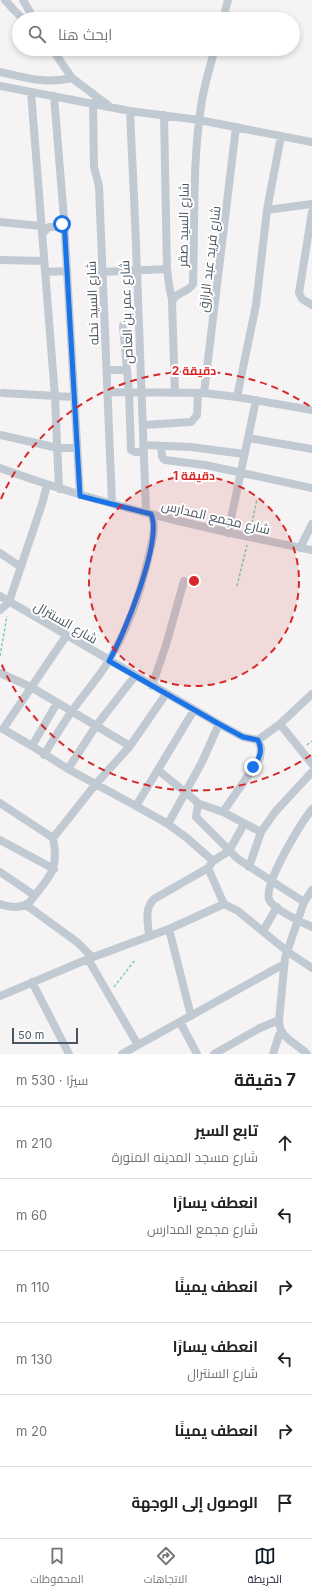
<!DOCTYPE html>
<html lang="ar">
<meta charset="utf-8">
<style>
body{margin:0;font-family:Inter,Cairo,sans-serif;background:#f6f6f6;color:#202124;direction:rtl}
.scale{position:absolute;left:12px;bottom:10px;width:66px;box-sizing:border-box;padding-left:4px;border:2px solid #4a5661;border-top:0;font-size:11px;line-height:14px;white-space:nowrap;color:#4a5661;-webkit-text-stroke:3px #fff;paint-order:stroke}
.stop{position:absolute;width:12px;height:12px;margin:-9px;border:3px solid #1a73e8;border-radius:50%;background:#fff}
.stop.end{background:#1a73e8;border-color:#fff;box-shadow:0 1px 4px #0008}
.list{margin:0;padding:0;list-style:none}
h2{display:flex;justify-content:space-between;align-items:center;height:52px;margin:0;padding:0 16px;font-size:17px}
h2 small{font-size:13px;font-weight:400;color:#757577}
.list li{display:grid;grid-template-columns:26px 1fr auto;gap:12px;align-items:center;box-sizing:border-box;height:72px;padding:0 16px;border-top:1px solid #e0e0e0}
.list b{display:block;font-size:15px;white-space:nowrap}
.list p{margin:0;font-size:13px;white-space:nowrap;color:#757577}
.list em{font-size:13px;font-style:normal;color:#757577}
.icon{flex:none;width:22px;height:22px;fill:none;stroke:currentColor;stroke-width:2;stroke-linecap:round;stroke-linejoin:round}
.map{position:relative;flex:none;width:312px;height:1054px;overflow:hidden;direction:ltr}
.search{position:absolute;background:#fff;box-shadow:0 2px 6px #0003;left:12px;right:12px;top:12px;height:44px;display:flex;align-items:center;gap:10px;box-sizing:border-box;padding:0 14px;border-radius:22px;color:#757577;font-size:15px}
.sheet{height:484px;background:#fff}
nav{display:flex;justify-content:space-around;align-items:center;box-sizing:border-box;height:56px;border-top:1px solid #e0e0e0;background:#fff;font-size:11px;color:#757577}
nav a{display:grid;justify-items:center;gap:2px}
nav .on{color:#111827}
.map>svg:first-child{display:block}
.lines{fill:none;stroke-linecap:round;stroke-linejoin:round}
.path{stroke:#7ad0a6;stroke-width:1.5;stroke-dasharray:3 2;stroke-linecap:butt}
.street{stroke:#c1cad2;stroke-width:8}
.route{stroke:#1a73e8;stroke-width:5}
.ring{fill:none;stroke:#d62828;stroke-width:2;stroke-dasharray:7 5}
.labels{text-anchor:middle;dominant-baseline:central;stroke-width:4;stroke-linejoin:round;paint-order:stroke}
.street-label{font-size:13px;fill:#4a5661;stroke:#fff}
.centre{fill:#d62828;stroke:#fff;stroke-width:2}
.ring-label{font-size:12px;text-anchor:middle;font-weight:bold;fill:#d62828;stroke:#fff;stroke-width:4;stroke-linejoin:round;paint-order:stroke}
</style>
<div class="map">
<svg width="312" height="1054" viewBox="0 0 312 1054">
<rect width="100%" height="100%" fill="#f5f3f3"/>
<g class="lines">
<path class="path" d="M251,528L257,499
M237,586L247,545
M0,656L7,616
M307,745L312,741
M114,987L135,960"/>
<path class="street" d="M5,0L13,9L23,19
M23,0L34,19
M223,19L228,0
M52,49L72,78L109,106
M0,72C25,78 46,84 72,78
M0,86L130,111L199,120L312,142
M31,92L55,397L59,489
M54,96L64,219L80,495
M93,103L94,167L99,186L112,503
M130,111L135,219L146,512
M164,115L167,269L169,285L172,300
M267,210L312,204
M312,212L299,293L302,299L312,305
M0,222L42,226
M42,234L49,227H59L64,219
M0,260L44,261
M45,272L66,271
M102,272L167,269
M123,326L129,393L131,450L135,452H144
M107,370H127
M108,392L204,393L237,397L312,410
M3,393L74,397
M175,393L172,302C175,292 188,293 193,284C195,223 192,160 202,100C205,83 210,66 215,49
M204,393L236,127
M237,397L256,305L267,210L281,136
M143,425L191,422L197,415L198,393
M0,435L58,448H77
M248,438L312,449
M143,445L191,447L244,454
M161,446L162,457L165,460L205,465L312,488
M0,468C101,505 207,529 312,550
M228,533L256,400
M300,548L312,524
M0,553L21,567
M0,596L219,724L243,737L258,740
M0,610L9,602L42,504L47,485
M0,673L31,687L130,746
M152,686L166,645L184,581
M57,703L32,746L68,769L136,806L194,710
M280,724L312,764
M258,740L280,724L312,694
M32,746L3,729L66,636
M44,755C53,740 62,725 72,711C83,695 97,680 108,662C127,631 141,591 149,555C152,543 157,525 151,514
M68,769L96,726L135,676
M158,770L196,801L198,805L196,817L238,859L304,902
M0,803L53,838L95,785L130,746L166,694
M197,803L223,812L261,832
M136,806L168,824
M312,809C301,823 264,883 269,899C271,908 303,923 312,927
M223,812L260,758L261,748L258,740
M0,840L54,869
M213,861L187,838L168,824L202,762L219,724
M249,867L261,832L275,812L312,772
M208,868L224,904
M0,872L34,895
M0,904C10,908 19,909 29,903C48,877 60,873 53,838
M26,905L77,942L92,957
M169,929L224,904L238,911L288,952L312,968
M263,931L277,907
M149,935C148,922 144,909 154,899L208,868L213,861L229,851L244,824
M32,982L69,1054
M0,996L88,959
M191,1016L169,929L88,959L138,1045L284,964
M180,1022L197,1054
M122,1054L138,1045
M214,1054L260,1028L279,1020
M273,1054L279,1035L282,1034
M307,1054C295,1042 279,1038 279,1020L285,958L304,902L312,890"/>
</g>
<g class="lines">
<path class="route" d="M62,224L64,219L80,496L151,514C163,540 124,635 109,661L219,724L243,737L258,740C263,751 260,757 253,767"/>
</g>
<circle cx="194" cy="581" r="105" fill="#d62828" fill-opacity=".12"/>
<g class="ring">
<circle cx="194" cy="581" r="105"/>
<path d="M311 755A210 210 0 0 1 1 663M1 499A210 210 0 0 1 311 407"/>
</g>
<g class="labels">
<g class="street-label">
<text transform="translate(183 225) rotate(-89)">شارع السيد صقر</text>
<text transform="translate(209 259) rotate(-83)">شارع فريد عبد الرازق</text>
<text transform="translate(92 303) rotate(-92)">شارع السيد نحله</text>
<text transform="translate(126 312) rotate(-92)">شارع عمر بن العاص</text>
<text transform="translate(216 517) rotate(13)">شارع مجمع المدارس</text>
<text transform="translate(66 622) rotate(30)">شارع السنترال</text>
</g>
</g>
<circle cx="194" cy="581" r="6" class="centre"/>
<g class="ring-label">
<text x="194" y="375">2 دقيقة</text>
<text x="194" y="480">1 دقيقة</text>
</g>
</svg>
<div class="scale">50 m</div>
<div class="stop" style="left:62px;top:224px"></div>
<div class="stop end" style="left:253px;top:767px"></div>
<div class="search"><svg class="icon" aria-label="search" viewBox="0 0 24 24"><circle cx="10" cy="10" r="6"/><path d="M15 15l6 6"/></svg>ابحث هنا</div>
</div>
<section class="sheet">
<h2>7 دقيقة<small>سيرًا · 530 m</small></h2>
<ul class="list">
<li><svg class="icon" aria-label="ahead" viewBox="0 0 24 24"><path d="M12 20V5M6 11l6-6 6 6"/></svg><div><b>تابع السير</b><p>شارع مسجد المدينه المنورة</p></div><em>210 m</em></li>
<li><svg class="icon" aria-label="left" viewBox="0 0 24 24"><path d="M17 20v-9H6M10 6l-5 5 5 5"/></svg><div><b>انعطف يسارًا</b><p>شارع مجمع المدارس</p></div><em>60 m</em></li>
<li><svg class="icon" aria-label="right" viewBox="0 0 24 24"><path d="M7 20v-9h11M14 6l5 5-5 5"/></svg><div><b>انعطف يمينًا</b></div><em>110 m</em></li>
<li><svg class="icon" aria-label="left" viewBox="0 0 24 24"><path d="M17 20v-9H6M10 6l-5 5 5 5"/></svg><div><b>انعطف يسارًا</b><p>شارع السنترال</p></div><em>130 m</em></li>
<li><svg class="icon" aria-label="right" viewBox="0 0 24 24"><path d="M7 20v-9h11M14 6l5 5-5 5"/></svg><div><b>انعطف يمينًا</b></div><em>20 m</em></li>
<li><svg class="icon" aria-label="arrive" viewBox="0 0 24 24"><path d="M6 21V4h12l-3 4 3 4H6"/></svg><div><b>الوصول إلى الوجهة</b></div></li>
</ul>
</section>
<nav>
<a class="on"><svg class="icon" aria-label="map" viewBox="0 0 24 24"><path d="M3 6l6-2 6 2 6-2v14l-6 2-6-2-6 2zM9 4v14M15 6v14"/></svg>الخريطة</a>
<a><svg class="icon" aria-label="directions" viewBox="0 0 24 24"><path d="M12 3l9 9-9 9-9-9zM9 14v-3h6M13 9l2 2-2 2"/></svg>الاتجاهات</a>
<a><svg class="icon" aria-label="saved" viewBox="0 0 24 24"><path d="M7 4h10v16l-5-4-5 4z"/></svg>المحفوظات</a>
</nav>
